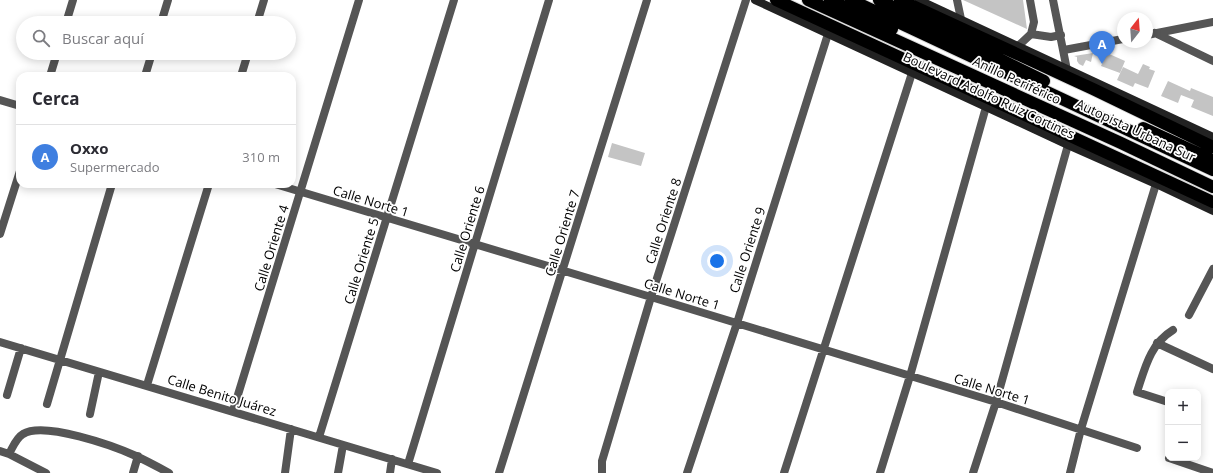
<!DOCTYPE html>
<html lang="es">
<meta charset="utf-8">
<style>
body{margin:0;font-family:"Open Sans",sans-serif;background:#f7f7f7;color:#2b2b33}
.controls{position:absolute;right:12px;bottom:12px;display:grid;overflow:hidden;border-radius:8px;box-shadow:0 2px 10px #0003}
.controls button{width:36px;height:36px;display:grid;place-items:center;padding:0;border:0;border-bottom:1px solid #e1e1e2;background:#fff;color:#2b2b33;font:20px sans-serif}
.compass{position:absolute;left:1117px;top:12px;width:36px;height:36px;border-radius:50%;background:#fff;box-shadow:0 2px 10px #0003;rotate:17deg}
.you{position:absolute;left:717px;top:261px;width:14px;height:14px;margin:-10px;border:3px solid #fff;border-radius:50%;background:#1a73e8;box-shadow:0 0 0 6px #1a73e833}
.badge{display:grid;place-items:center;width:26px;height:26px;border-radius:50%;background:#1a73e8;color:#fff;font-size:13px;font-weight:700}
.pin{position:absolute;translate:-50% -33px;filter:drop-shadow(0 1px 2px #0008)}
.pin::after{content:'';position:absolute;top:21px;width:14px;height:12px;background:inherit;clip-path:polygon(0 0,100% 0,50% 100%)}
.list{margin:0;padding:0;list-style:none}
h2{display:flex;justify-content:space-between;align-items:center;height:52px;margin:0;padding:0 16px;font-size:17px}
h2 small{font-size:13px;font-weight:400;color:#7c7c81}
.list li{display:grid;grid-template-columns:26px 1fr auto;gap:12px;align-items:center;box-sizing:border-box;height:64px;padding:0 16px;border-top:1px solid #e1e1e2}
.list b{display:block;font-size:15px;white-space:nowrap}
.list p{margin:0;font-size:13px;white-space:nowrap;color:#7c7c81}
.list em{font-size:13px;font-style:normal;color:#7c7c81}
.icon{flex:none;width:22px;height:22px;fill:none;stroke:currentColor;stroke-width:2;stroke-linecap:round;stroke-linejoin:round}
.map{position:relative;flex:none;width:1213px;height:473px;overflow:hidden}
.search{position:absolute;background:#fff;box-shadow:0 2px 10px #0003;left:16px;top:16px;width:280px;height:44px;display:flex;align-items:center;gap:10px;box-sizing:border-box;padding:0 14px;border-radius:22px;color:#7c7c81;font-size:15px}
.panel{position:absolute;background:#fff;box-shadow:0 2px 10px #0003;left:16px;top:72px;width:280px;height:116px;border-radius:12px}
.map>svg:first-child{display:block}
.building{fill:#c4c4c4}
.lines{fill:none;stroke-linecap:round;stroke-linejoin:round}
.motorway-casing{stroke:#dbdbdb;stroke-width:14}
.minor{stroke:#555;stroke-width:8}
.tertiary{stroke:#555;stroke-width:8}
.secondary{stroke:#222;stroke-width:8}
.motorway{stroke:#000;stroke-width:12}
.labels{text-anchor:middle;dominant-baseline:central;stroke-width:3.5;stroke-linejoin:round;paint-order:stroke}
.street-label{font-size:13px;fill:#000;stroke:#fff}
</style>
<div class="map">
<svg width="1213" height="473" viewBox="0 0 1213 473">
<rect width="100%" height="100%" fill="#fff"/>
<path class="building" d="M963,0H1023L1027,29Z
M1093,53L1091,62L1086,60L1083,66L1079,64L1077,61V57L1074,56Z
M1107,53L1125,61L1120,73L1101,66Z
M1143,64L1150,67L1149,69L1155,71L1148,88L1135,83L1133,87L1117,80L1123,67L1138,74Z
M1168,81L1190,91L1191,88L1213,97V116L1191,107L1194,100L1181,95L1178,103L1161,96Z
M612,143L645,153L641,166L608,157Z"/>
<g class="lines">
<g class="motorway-casing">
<path id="motorway" d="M776,0L1213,202
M808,0L1121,143L1213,187
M830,0L892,29
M851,0L1213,170
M879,0L1044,81
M900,0L1093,89L1213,147
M1143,128L1213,160"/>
</g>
<path class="minor" d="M957,0L961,19
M66,23L73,0
M161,23L168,0
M257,23L264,0
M1155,33L1213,61
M1147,35L1213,22
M1064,50L1123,39
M50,76L57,53
M145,76L152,53
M241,76L248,53
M0,100L20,106
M275,184L651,297L996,402L1137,448
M0,234L20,171
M1189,315L1213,269
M0,342L437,473
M1157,343L1213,369
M147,385L209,184
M7,395L21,348
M1168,402L1137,392C1145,368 1150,344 1173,330
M47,404L112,184
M233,411L359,0
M90,414L99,372
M319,437L454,0
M0,451L9,454L46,473
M9,454C13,447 16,438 23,434C44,421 114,446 136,456C147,461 158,467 169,473
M1169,458L1213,473
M408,464L549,0
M133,473L138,456
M285,473L291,429
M338,473L343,445
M390,473L392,459
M499,473L647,0
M602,473V461L651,297L746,0
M687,473L737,323L828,34
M784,473L912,73
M880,473L910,376L986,107
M973,473L996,402L1068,145
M1070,473L1081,429L1156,184"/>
<path class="tertiary" d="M1053,0L1067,70
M1031,34L1051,37L1061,35
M1017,47L1031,34L1034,22L1030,0"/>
<path class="secondary" d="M755,0L1068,145L1156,184L1213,211
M919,0L1213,137"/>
<use href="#motorway" class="motorway"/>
</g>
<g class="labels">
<g class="street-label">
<text transform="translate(1017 80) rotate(25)">Anillo Periférico</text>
<text transform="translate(989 95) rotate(25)">Boulevard Adolfo Ruiz Cortines</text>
<text transform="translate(1136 130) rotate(25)">Autopista Urbana Sur</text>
<text transform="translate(371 201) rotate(17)">Calle Norte 1</text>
<text transform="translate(663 221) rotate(-72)">Calle Oriente 8</text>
<text transform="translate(467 229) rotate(-73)">Calle Oriente 6</text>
<text transform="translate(562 233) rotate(-73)">Calle Oriente 7</text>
<text transform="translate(271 248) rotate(-73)">Calle Oriente 4</text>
<text transform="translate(747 250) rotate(-72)">Calle Oriente 9</text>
<text transform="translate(361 261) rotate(-73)">Calle Oriente 5</text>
<text transform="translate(682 294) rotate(17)">Calle Norte 1</text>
<text transform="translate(992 389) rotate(17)">Calle Norte 1</text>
<text transform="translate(222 395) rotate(17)">Calle Benito Juárez</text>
</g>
</g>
</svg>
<div class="controls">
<button>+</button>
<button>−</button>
</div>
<svg class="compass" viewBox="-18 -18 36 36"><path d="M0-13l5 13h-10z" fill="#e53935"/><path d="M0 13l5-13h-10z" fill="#7c7c81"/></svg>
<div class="you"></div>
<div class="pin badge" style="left:1102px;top:64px;background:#3f7fe0">A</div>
<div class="search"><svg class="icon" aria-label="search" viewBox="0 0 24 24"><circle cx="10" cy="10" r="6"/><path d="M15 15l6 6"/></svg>Buscar aquí</div>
<section class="panel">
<h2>Cerca<small></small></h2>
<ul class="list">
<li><span class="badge" style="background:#3f7fe0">A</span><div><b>Oxxo</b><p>Supermercado</p></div><em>310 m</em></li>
</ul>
</section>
</div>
